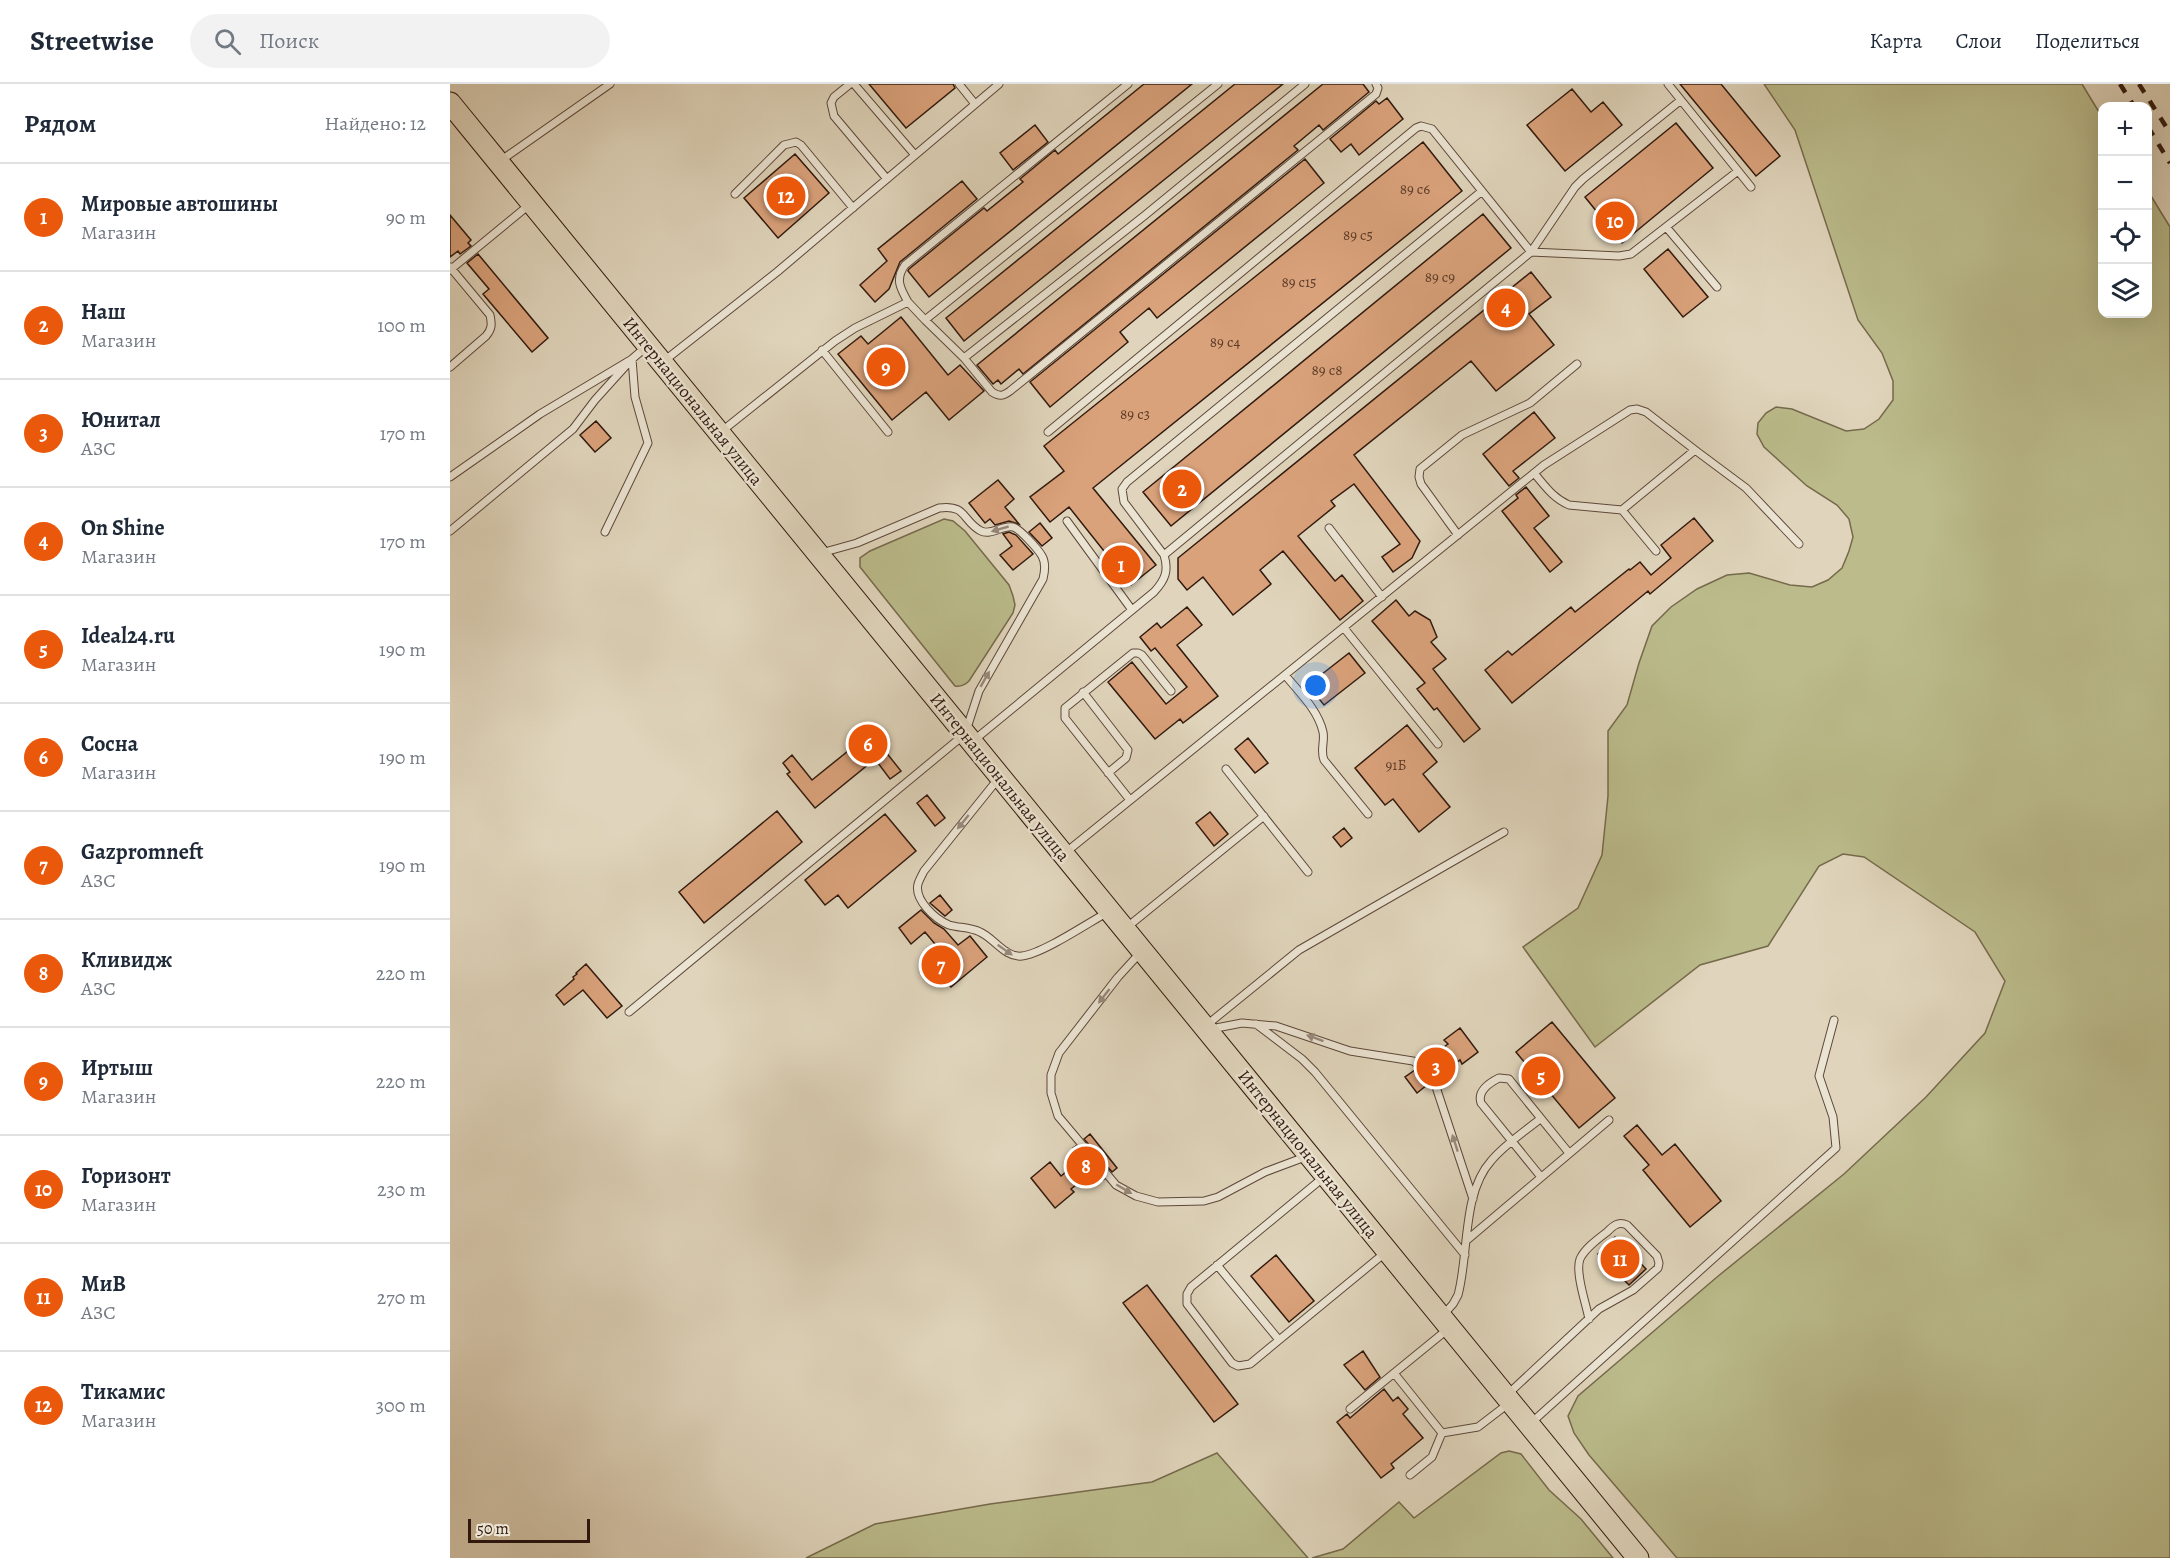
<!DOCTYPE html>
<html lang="ru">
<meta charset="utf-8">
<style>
body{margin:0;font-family:Alegreya,serif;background:#f2f2f3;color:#1f2937}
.controls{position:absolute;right:18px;top:18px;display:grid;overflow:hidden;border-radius:12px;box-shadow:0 6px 24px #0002}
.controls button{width:54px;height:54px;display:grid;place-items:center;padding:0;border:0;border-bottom:2px solid #e0e1e3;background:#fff;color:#1f2937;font:30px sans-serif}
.scale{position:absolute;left:18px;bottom:15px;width:122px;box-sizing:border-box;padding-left:6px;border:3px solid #31190e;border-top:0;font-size:16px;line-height:21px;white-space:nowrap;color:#31190e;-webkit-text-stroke:4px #ebe4d3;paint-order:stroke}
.you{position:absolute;left:866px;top:602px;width:21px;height:21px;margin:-15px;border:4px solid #fff;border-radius:50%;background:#1a73e8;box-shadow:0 0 0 9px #1a73e833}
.badge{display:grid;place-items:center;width:39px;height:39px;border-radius:50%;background:#ea580c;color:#fff;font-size:20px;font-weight:700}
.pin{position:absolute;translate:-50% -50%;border:3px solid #fff;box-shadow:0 2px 6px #0006}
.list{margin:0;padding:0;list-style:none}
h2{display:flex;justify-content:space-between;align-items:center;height:78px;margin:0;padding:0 24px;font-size:26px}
h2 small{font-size:20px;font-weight:400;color:#747a83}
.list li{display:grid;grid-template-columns:39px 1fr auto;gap:18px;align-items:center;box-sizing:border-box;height:108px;padding:0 24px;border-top:2px solid #e0e1e3}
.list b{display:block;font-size:22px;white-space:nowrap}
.list p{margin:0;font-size:20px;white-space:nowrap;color:#747a83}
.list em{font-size:20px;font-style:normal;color:#747a83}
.icon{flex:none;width:33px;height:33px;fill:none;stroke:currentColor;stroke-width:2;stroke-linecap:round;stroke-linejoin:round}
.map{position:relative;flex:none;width:1720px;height:1474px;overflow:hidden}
header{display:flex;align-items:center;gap:36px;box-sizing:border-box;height:84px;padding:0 30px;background:#fff;border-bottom:2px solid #e0e1e3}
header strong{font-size:28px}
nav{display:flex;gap:33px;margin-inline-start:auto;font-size:21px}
.search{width:420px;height:54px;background:#f2f2f3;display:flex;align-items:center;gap:15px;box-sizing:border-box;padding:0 21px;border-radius:33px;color:#747a83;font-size:22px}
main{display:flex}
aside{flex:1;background:#fff}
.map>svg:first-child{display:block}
.green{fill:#bbbb8b;stroke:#766a4c;stroke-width:1.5}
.building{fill:#daa27b;stroke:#31190e;stroke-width:1.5}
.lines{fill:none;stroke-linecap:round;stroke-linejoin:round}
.lane-casing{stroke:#5d483a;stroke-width:9}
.primary-casing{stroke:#31190e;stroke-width:23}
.lane{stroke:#ebe4d3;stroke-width:7}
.primary{stroke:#e0d5bc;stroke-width:21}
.rail{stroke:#31190e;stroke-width:4.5;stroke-dasharray:10 10;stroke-linecap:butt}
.oneway{fill:#97897a}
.labels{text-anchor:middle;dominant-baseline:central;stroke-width:4.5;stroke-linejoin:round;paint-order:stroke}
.number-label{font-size:15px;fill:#5b3b29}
.street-label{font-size:18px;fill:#31190e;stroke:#ebe4d3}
</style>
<header>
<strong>Streetwise</strong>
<div class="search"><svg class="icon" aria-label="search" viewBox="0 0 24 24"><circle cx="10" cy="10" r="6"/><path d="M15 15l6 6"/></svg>Поиск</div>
<nav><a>Карта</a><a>Слои</a><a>Поделиться</a></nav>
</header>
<main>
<aside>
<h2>Рядом<small>Найдено: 12</small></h2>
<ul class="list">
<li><span class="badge">1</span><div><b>Мировые автошины</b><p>Магазин</p></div><em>90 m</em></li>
<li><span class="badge">2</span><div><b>Наш</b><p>Магазин</p></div><em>100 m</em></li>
<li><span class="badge">3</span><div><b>Юнитал</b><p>АЗС</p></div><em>170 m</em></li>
<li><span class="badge">4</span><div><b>On Shine</b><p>Магазин</p></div><em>170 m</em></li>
<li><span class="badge">5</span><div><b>Ideal24.ru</b><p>Магазин</p></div><em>190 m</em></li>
<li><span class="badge">6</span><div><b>Сосна</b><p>Магазин</p></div><em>190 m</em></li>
<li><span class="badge">7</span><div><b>Gazpromneft</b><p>АЗС</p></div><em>190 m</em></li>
<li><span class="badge">8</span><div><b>Кливидж</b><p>АЗС</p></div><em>220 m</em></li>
<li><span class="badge">9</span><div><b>Иртыш</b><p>Магазин</p></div><em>220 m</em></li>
<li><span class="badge">10</span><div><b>Горизонт</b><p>Магазин</p></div><em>230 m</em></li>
<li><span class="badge">11</span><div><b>МиВ</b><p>АЗС</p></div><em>270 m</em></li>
<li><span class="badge">12</span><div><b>Тикамис</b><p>Магазин</p></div><em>300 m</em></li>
</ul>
</aside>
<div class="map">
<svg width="1720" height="1474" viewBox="0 0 1720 1474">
<rect width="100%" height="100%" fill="#e0d5bc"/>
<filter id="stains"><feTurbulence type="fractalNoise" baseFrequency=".00333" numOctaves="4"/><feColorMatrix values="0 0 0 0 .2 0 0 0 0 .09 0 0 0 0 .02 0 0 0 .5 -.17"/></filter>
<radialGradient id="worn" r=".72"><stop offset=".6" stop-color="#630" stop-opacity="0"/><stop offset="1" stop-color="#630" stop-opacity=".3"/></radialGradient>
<path class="green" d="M1314,0H1632L1652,33V230H1698V107L1720,143V1474H1227L1139,1371L1124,1349L1118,1332L1128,1312L1267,1193L1394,1090L1476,1013L1535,949L1555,897L1525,848L1414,773L1393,770L1369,782L1318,862L1250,881L1145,963L1073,863L1128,824L1152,771L1158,712V647L1177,621L1189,579L1202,542L1221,523L1247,505L1277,491L1299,489L1340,501L1362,503L1378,496L1392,484L1399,467L1403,453L1399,435L1387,421L1357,402L1314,363L1307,350L1308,339L1316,329L1326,323L1342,325L1396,347L1414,345L1429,335L1443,316V297L1432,269L1408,236L1345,46Z
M494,435L503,437L515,447L559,501L563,512L565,521L563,529L519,597C515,601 511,603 505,602L410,483V474L420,467Z
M1059,1367L1071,1370L1099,1406L1131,1435L1163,1474H862L893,1465L949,1418L964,1434L1051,1369Z
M767,1369L858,1474H356L425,1440L540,1420L702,1398Z"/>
<path class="building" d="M419,0H503L505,4L456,44Z
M694,0H742L479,213L458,187L459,185L534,124L537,127L573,98L570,95L605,66L608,70Z
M785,0H833L514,257L496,234Z
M873,0H913L919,8L873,46L869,41L844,62L848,66L573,290L569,285L551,300L548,296L543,300L527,281Z
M1230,0H1271L1330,72L1306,92Z
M1122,5L1141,28L1153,18L1172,41L1115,87L1077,41Z
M937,14L953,35L909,71L901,60L891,68L880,55L926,17L929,20Z
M1226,39L1263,84L1172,159L1135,113Z
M585,41L598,58L563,86L550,69Z
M973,58L1012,107L643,404L706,481L681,501L619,423L600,438L580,413L614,387L594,362Z
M345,70L379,109L328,154L294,114Z
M855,75L874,99L707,234L699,224L670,248L678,258L600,323L580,298Z
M512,97L527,115L450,178L439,205L425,218L410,201L437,177L428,165Z
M1033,130L1061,164L721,442L693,408Z
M0,131L21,156L18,159L21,162L10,170L8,167L0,173Z
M1218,165L1258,213L1233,233L1194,185Z
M28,170L98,254L82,268L33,210L39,205L17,179Z
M1081,188L1101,213L1079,230L1104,261L1046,307L1021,277L904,371L970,457L962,474L943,488L932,473L950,460L904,400L881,417L885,422L848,452L885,497L892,491L913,517L890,536L833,467L810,486L821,500L783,531L753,493L737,506L728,495V474Z
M451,233L498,291L510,281L534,307L499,336L476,308L442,336L388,270L411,252L418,260Z
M1084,328L1105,354L1063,387L1069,394L1059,402L1033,370Z
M146,337L161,354L145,368L130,351Z
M548,396L564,415L555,423L569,440L559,437L545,441L540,435L535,439L519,419Z
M1076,403L1099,432L1084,444L1112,478L1100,488L1052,427L1068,414L1066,411Z
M1244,434L1263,457L1200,510L1198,507L1062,619L1035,586L1058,567L1062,571L1121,523L1125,528L1179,485L1180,486L1190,478L1201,491L1221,474L1211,461Z
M590,439L602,454L592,462L579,448Z
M559,448L566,451L583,470L563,486L550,471L562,462L553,450Z
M946,516L959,532L965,527L980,536L987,553L981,558L996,575L983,585L1030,645L1014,658L987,624L984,626L967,605L975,599L922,537Z
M737,523L752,541L727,561L768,612L733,639L730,635L705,655L658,598L682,578L716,620L737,603L705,564L701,567L690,553L707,539L711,544Z
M899,569L915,589L874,621L858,601Z
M419,641L435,658L431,662L451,687L440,695L425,675L365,724L337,690L340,688L333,679L342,671L362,696L408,659L410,657L406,652Z
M957,641L987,678L973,690L1000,723L969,748L943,715L935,721L905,684Z
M798,654L818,679L805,689L785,665Z
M477,711L495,734L485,742L467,719Z
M327,727L352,758L254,839L229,808Z
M760,728L778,750L764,762L746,739Z
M435,730L466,767L398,824L388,811L375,821L355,796Z
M894,744L902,754L891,763L883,753Z
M490,811L502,826L495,832L480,819Z
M471,826L484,839L494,845L508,861L520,852L537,873L501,903L483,882L495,872L475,848L461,860L449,844Z
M136,880L172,922L157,934L133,906L114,921L106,911L124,895L123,893L127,890L126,889Z
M1102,938L1165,1014L1129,1044L1066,968Z
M1010,944L1028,968L1012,980L1010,976L986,994L974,978L998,960L994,956Z
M965,986L977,1001L967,1009L955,993Z
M1187,1041L1212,1071L1225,1060L1271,1117L1240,1143L1193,1086L1199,1081L1174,1052Z
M640,1050L667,1084L662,1088L634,1055Z
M626,1062L654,1095L651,1097L643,1087L621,1105L624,1108L605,1124L581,1094L600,1078L611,1092L633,1074L623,1064Z
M1165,1153L1196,1185L1179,1201L1148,1170Z
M826,1171L864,1217L839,1238L801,1192Z
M697,1201L788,1320L764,1338L673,1219Z
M913,1267L930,1293L915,1306L894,1281Z
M934,1305L943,1317L948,1313L958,1325L953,1330L973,1354L941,1380L944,1384L931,1394L887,1338L897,1330L900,1334Z"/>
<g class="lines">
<g class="lane-casing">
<path id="lane" d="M400,0L384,13L381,19L384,32L437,95
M404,0L465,71
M509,0L525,20
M855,0L694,132L514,274L542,308C550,313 553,312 560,307L926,10L928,4L926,0
M1218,0L1301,103
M50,77L160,0
M1032,107L677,398L672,405L674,418L714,471L1081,168L1125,103L1133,95L1231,16
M285,110L334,61L346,58L351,61L403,124
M1217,144L1267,203
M0,183L40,231C42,240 42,245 36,252L0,283
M0,186L79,121
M458,218L475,236
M372,266L438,348
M514,274L475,236L768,0
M214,277L327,188L549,0
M272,347L385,257L405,244L458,218C450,204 445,195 455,181L678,0
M598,348L966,44L971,42L982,45L1081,168L1169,172L1181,170L1288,87
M1084,389C1095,402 1103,414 1119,421L1172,426L1245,366L1296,404L1349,460
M0,393L90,330L182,275L196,263
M1172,426L1206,467
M617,437L682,526
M879,444L932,513
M0,447L123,345L145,316L182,275
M155,448L198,359L185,313L182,275
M1008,451L971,400L969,393L970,385L1012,351L1080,319L1127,280
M894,544L988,660
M835,591C849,608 868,626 873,648C875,657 870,667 874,676L918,730
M633,608L678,666L676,674L658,689
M523,657L704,508C715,496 719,487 714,471
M776,685L858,788
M548,695L474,787C472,791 469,796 468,800C464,816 485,835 499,841C509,844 520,843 530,848C544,854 555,874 572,872C592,870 638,839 658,828
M680,716L615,634V624L683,569H688L692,571L721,607
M615,769L1094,381L1180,326L1187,325L1196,328L1245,366
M676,844L814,732
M690,869L668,893L609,969L601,991V1009L608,1032L666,1101L686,1112L708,1118L754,1117L768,1113L815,1088L855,1073
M179,928L515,650L529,607L593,495C595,487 596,479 592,472C588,465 569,444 563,443C552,441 541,452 531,447C512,437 517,420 489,424L407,459L371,469
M758,940L849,866L1054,748
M806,940L852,975L865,988L1015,1171
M761,945L792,939L826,942L900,967L963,977L971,983L986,1003L1023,1115
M874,1093L741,1203L737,1210V1220L782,1279L788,1282L800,1280L936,1168
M1091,1093L1031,1019C1027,1007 1039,999 1049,994L1059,995L1119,1069
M1017,1156L1159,1036
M767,1181L829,1256
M994,1230L1003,1220L1008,1211C1019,1171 1012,1109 1041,1077C1054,1061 1074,1048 1090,1035
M944,1289L992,1349L1028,1343L1058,1320
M1058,1310L1149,1225L1183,1206L1208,1184L1209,1179L1207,1172L1177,1141C1168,1137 1163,1142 1157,1148C1148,1155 1135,1164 1130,1175C1125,1188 1136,1220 1139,1235
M900,1325L998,1245
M1081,1339L1386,1064L1383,1033L1369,992L1384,936
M960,1391L982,1373L992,1349"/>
</g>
<g class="primary-casing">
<path id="primary" d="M0,19L1188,1474"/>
</g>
<use href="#lane" class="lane"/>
<use href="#primary" class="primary"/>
<path class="rail" d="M1670,0L1684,22
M1689,0L1720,49
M1698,43L1720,79"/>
</g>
<defs><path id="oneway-solid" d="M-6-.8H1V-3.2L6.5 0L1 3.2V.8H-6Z" transform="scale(1.5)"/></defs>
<g class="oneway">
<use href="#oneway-solid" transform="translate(550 445) rotate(164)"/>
<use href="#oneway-solid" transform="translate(535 595) rotate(-60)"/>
<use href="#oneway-solid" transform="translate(513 738) rotate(129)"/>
<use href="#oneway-solid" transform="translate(555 866) rotate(35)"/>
<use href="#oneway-solid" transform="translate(654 912) rotate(128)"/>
<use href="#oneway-solid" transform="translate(865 954) rotate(-160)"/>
<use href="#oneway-solid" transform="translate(1005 1059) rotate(-108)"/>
<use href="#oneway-solid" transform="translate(674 1105) rotate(30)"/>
</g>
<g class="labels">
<g class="number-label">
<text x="965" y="105">89 с6</text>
<text x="908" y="151">89 с5</text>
<text x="990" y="193">89 с9</text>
<text x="849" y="198">89 с15</text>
<text x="775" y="258">89 с4</text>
<text x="877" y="286">89 с8</text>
<text x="685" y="330">89 с3</text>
<text x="946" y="681">91Б</text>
</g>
<g class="street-label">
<text transform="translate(243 317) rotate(51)">Интернациональная улица</text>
<text transform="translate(550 693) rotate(51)">Интернациональная улица</text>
<text transform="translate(858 1070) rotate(51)">Интернациональная улица</text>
</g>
</g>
<rect width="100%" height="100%" filter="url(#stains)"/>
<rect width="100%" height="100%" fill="url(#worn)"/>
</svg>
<div class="controls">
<button>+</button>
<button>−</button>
<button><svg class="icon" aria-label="locate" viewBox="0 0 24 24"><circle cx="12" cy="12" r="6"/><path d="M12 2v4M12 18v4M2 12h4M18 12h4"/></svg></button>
<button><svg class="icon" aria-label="layers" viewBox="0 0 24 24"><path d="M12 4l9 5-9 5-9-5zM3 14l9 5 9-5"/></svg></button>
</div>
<div class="scale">50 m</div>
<div class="you"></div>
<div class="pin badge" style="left:671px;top:481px">1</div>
<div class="pin badge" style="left:732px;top:405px">2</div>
<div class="pin badge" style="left:986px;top:983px">3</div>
<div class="pin badge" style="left:1056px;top:224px">4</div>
<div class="pin badge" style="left:1091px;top:992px">5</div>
<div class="pin badge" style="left:418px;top:660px">6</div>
<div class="pin badge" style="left:491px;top:881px">7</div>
<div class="pin badge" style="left:636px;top:1082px">8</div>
<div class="pin badge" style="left:436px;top:283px">9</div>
<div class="pin badge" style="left:1165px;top:137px">10</div>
<div class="pin badge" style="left:1170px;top:1175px">11</div>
<div class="pin badge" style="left:336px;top:112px">12</div>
</div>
</main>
